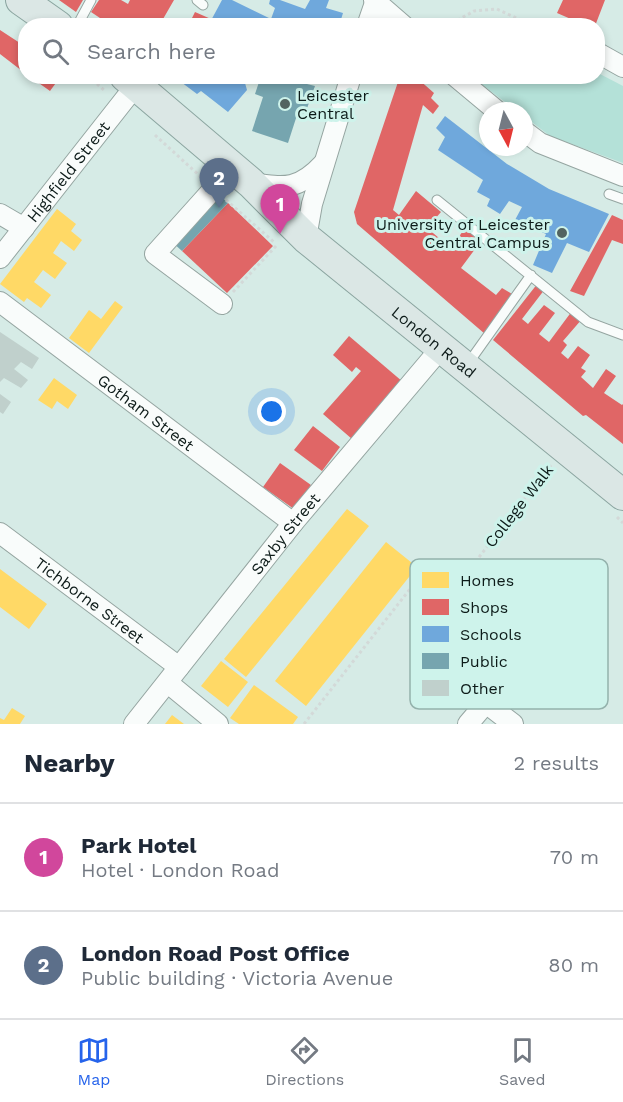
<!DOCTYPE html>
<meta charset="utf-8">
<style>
body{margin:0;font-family:"Work Sans",sans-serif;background:#f6f6f7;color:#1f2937}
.compass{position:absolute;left:479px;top:102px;width:54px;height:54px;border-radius:50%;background:#fff;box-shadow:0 3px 9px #0003;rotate:173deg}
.you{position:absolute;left:272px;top:412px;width:21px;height:21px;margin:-15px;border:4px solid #fff;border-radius:50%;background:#1a73e8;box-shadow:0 0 0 9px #1a73e833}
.badge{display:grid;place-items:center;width:39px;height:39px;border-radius:50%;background:#2563eb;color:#fff;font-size:20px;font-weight:700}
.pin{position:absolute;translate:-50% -50px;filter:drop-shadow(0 2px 3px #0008)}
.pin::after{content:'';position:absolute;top:32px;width:21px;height:18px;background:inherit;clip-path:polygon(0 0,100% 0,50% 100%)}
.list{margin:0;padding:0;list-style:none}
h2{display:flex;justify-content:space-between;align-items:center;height:78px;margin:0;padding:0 24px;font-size:26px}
h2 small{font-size:20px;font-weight:400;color:#747a83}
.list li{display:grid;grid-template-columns:39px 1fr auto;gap:18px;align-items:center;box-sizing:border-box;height:108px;padding:0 24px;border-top:2px solid #e0e1e3}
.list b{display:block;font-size:22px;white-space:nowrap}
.list p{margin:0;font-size:20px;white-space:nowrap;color:#747a83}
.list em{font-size:20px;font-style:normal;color:#747a83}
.icon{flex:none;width:33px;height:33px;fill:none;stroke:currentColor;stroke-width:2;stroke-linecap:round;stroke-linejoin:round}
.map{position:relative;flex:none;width:623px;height:724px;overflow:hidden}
.search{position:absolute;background:#fff;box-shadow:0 3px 9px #0003;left:18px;right:18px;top:18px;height:66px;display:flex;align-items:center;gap:15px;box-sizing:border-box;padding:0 21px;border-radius:24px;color:#747a83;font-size:22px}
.sheet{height:294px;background:#fff}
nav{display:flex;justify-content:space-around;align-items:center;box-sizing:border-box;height:84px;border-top:2px solid #e0e1e3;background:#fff;font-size:16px;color:#747a83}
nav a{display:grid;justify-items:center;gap:3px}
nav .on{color:#2563eb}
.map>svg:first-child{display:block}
.green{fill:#b4e1d8}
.homes{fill:#ffd966}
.shops{fill:#e06666}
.schools{fill:#6fa8dc}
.public{fill:#76a5af}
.building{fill:#c0d0cc}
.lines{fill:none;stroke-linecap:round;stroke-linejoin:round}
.lane-casing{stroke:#95a5a1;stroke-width:11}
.street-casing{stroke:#95a5a1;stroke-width:22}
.primary-casing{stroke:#8ba5a0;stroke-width:32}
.path{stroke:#d3d9d8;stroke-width:3;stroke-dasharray:3 3;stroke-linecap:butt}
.lane{stroke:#f9fcfb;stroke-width:9}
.street{stroke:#f9fcfb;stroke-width:20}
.primary{stroke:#dbe7e5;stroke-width:30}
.poi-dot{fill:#536461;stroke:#cef3eb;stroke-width:2}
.labels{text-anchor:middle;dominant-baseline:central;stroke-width:6;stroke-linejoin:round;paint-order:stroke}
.poi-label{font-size:16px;fill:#0d1b19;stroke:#cef3eb;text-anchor:start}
.street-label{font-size:16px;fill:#0d1b19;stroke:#cef3eb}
.key{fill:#cef3eb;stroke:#94b2ac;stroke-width:1.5}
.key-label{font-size:16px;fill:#0d1b19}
</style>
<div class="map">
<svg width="623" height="724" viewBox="0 0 623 724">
<rect width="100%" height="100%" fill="#d6ebe6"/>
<path class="green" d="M598,73L623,86V163L550,136L524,116V111H517L472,77L598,76Z"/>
<path class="homes" d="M57,209L76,224L71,231L82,240L74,251L61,241L53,253L67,263L55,279L43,270L34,282L51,295L41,308L27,298L24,302L0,284Z
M115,301L123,307L89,353L69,338L89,310L101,319Z
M54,378L77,395L68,409L57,401L52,409L38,400Z
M347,509L369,526L246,677L224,659Z
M386,542L417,567L306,706L275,681Z
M0,569L47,604L29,629L0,607Z
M221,661L248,682L228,707L201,686Z
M254,685L298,717L293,724H239L230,718Z
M12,708L25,716L20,724H0V718L4,720Z
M172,715L184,724H165Z"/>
<path class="shops" d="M59,0H83L76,12Z
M99,0H121L128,4L130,0H174L159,26H112L91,12Z
M563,0H605L595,26H587L557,13Z
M195,12L211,19L208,26H188Z
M0,30L26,47V74L0,54Z
M29,76H61L50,91Z
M172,76H186L181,82Z
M400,76L417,78L434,93L431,98L439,106L433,114L423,105L393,210L399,215L416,191L441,212L427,228L451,248L465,228L481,241L461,268L496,295L502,288L512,294L485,334L357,224L354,212Z
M228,203L273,246L227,293L182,251Z
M612,215L623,220V244L612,240L584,296L570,291Z
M538,283L545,289L522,319L528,324L544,305L555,313L539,334L549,342L572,311L582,319L563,341L567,345L561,353L568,359L578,346L590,355L581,368L586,371L581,377L593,388L606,369L616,376L604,393L622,405L623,404V444L586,415L583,416L493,340Z
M349,336L403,382L352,439L323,414L361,371L356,367L352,372L333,355Z
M313,426L340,447L322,471L294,450Z
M280,463L311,485L294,509L263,487Z"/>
<path class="schools" d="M222,0H232L271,19L275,8L269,4L270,0H280L305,9L310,0H329L326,8L343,13L339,26H208Z
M186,76H250L245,83L247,90L228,112L201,91L197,94L181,82Z
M445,116L507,164L549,189L609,214L589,252L567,243L552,273L533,265L546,234L515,220L522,207L509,201L500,214L487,206L490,199L477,192L483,180L438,150L445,137L436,128Z"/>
<path class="public" d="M261,76H310L307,84L315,86L305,114L298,112L288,143L252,131L263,97L255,94Z
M217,193L228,203L182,251L171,241Z"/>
<path class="building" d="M0,332L39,358L32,369L21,362L14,369L28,380L21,388L4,378L0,382Z
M0,394L11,402L3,414L0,412Z"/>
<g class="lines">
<g class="lane-casing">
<path id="lane" d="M197,0L203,5
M77,26L91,0
M609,194L623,199
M437,200L588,322L623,335
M467,365L531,275"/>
</g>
<g class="street-casing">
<g id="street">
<path d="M374,0L404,26"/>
<path d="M367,26L376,0"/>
<path d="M598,53L623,67"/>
<path d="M455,76L497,111"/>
<path d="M524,131L540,143L623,176"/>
<path d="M251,183C286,188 299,190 324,163"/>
<path d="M0,214L24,228"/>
<path d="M306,238L312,204L351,76"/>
<path id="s1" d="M0,258L136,85"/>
<path id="s2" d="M0,302L293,523"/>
<path d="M222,304L155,254L233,167"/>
<path id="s3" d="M0,533L179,667"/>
<path d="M168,683L218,724"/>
<path d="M486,703L513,724"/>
<path id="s4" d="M134,724L293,523L441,348"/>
<path d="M468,724L521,662"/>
</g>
</g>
<g class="primary-casing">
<g id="primary">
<path d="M21,0L58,26"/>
<path id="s5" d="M125,76L251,183L306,238L623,495"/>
</g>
</g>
<path class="path" d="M447,26L474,11L497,9L534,26
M88,76L105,91
M155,135L201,177
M226,200L275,243
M233,292L277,245
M617,517L623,523
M304,724L421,575L451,593L551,465"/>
<use href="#lane" class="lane"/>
<use href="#street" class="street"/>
<use href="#primary" class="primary"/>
</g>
<g class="poi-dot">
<circle cx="285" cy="104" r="6"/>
<circle cx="562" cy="233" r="6"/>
</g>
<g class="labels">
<g class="poi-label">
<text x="297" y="95">Leicester<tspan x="297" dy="18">Central</tspan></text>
<text x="550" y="224" text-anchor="end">University of Leicester<tspan x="550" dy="18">Central Campus</tspan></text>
</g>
<g class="street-label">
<text stroke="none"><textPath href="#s1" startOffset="110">Highfield Street</textPath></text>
<text stroke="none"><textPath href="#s5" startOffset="408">London Road</textPath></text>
<text stroke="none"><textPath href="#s2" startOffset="183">Gotham Street</textPath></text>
<text transform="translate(519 506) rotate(-52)">College Walk</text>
<text stroke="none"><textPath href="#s4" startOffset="243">Saxby Street</textPath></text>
<text stroke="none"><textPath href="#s3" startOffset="112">Tichborne Street</textPath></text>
</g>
</g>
<rect x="410" y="559" width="198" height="150" rx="9" class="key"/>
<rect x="422" y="572" width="27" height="16" fill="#ffd966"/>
<rect x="422" y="599" width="27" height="16" fill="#e06666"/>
<rect x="422" y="626" width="27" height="16" fill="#6fa8dc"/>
<rect x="422" y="653" width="27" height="16" fill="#76a5af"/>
<rect x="422" y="680" width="27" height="16" fill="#c0d0cc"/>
<g class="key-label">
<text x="460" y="586">Homes</text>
<text x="460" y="613">Shops</text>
<text x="460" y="640">Schools</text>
<text x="460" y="667">Public</text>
<text x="460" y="694">Other</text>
</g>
</svg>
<svg class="compass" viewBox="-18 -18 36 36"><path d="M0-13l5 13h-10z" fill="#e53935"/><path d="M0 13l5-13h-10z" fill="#747a83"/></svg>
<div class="you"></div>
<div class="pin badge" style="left:280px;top:234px;background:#d1479c">1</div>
<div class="pin badge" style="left:219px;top:208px;background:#5c6f8a">2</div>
<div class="search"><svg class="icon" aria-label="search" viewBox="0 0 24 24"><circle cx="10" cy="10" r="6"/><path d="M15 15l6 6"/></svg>Search here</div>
</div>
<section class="sheet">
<h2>Nearby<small>2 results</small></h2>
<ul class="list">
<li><span class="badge" style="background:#d1479c">1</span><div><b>Park Hotel</b><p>Hotel · London Road</p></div><em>70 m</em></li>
<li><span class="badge" style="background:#5c6f8a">2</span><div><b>London Road Post Office</b><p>Public building · Victoria Avenue</p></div><em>80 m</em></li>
</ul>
</section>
<nav>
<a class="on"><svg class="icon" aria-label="map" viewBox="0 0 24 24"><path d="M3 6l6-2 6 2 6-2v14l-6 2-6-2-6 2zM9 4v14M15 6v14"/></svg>Map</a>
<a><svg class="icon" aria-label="directions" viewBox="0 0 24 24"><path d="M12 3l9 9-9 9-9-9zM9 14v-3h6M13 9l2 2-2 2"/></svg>Directions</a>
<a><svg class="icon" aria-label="saved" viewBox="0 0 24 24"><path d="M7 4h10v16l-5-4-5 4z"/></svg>Saved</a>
</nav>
